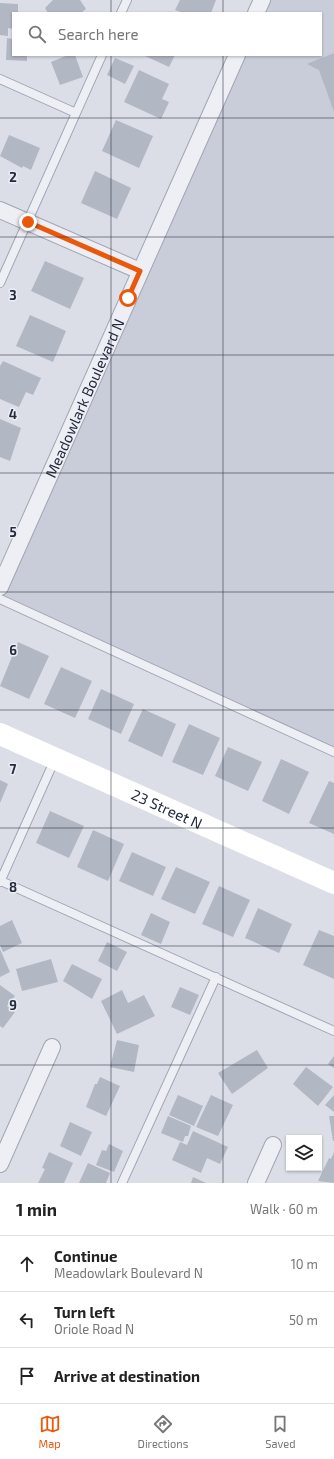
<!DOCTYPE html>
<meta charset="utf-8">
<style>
body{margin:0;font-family:"Exo 2",sans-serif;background:#f6f6f6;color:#222}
.controls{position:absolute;right:12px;bottom:12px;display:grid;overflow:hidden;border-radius:0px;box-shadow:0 1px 3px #0004}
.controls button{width:36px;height:36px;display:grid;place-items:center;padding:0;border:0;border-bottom:1px solid #e0e0e0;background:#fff;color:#222;font:20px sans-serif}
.stop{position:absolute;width:12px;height:12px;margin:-9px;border:3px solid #ea580c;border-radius:50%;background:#fff}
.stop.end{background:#ea580c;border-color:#fff;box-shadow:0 1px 4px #0008}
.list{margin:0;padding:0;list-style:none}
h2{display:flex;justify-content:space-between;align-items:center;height:52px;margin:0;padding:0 16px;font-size:17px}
h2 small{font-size:13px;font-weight:400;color:#767676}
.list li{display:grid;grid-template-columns:26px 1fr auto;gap:12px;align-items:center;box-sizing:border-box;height:56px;padding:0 16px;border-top:1px solid #e0e0e0}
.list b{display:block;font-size:15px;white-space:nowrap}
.list p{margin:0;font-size:13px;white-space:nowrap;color:#767676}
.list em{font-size:13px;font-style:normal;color:#767676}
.icon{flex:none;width:22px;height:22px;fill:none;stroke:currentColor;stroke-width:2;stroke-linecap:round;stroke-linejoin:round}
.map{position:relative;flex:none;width:334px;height:1183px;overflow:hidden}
.search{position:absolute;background:#fff;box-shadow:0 1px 3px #0004;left:12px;right:12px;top:12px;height:44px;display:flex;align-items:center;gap:10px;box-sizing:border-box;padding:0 14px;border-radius:0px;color:#767676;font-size:15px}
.sheet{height:220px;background:#fff}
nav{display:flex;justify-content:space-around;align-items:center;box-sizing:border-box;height:56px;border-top:1px solid #e0e0e0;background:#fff;font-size:11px;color:#767676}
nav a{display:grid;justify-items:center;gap:2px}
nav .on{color:#ea580c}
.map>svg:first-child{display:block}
.built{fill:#c9cdd9}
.building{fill:#b2b7c4}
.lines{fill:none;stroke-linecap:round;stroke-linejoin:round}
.lane-casing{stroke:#a0a5b1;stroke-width:10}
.street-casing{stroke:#a0a5b1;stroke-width:18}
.lane{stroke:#eeeff5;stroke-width:8}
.street{stroke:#eeeff5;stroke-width:16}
.secondary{stroke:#fff;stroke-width:22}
.route{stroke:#ea580c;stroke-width:5}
.grid{fill:none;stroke:#242b3d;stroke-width:1;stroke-opacity:0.55}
.labels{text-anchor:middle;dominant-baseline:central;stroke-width:3;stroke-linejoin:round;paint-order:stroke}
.street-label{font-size:15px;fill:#242b3d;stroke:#eaedf4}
.grid-label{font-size:13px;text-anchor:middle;font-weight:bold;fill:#242b3d;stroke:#eaedf4;stroke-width:3;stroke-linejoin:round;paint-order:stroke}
</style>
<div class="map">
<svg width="334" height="1183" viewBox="0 0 334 1183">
<rect width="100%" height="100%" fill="#dbdee7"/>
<path class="built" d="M262,0H334V752L0,599V587L237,55H321V13H256Z"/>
<path class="building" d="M53,0H80L86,9L81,13H48L45,8Z
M180,0H216L211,13H183L175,10Z
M0,3L18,4V13H13V29L8,28V36L0,35Z
M7,38L13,39V55H27V61L6,60Z
M334,53V112L319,70L307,64Z
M68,55H75L83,77L60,85L51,62Z
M143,55H175L169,67Z
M115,58L134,66L125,84L107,75Z
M139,70L169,84L162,99L169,102L161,119L124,102Z
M116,120L153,136L139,168L102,151Z
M9,135L40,148L31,170L23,166L22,168L0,156Z
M95,171L131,188L117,219L81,203Z
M45,261L84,278L70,309L31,291Z
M30,315L66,331L53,362L16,346Z
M3,361L41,378L33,395L26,392L19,407L0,399V366Z
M0,419L21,428L10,461L0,457Z
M18,642L49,656L29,699L0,686Z
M61,667L92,681L75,718L44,704Z
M101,689L134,704L121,734L88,719Z
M143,709L176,724L162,757L128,741Z
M189,724L220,738L203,775L172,762Z
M228,747L262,762L248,791L215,776Z
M281,759L309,772L289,814L262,801Z
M0,780L8,784L0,803Z
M329,781L334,783V834L309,823Z
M50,811L84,826L69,858L36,843Z
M93,830L124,844L108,881L77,867Z
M132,852L166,867L153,896L119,881Z
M176,867L210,882L195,914L161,899Z
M219,886L250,900L233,937L202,924Z
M258,908L292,924L279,953L245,938Z
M151,913L170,922L161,944L141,935Z
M12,920L22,943L3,952L0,945V926Z
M319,930L334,936V979L303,965Z
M107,942L127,952L117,971L98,961Z
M0,949L10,972L0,977Z
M51,959L58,982L22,991L16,969Z
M72,964L102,979L92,999L63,981Z
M0,985L15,996L7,1006L15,1012L3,1028L0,1026Z
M180,987L199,995L190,1015L171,1007Z
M122,990L128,1003L144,995L155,1016L117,1034L101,1001Z
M117,1040L139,1045L134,1072L110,1067Z
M257,1050L268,1068L232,1094L218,1073Z
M334,1056V1068L328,1064Z
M306,1067L333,1087L318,1106L293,1084Z
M100,1077L120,1086L106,1116L86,1107L95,1084H97Z
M178,1095L203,1106L194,1126L169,1115Z
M211,1095L233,1105L218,1136L196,1127Z
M334,1095V1112L325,1105Z
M168,1116L191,1126L188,1136H185L183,1142L161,1133Z
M329,1116H334V1141H333Z
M70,1122L92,1132L81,1156L60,1146Z
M193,1131L228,1147L220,1164L207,1158L201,1173L172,1160L180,1142L187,1145Z
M109,1144L123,1151L114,1172L96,1165L102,1150L106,1151Z
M49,1152L73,1163L64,1183H38L45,1169L42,1168Z
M334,1152V1183L318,1181L329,1158L331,1159Z
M88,1163L110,1173L106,1183H79Z
M193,1177L206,1183H191Z"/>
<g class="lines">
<g class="lane-casing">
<path id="lane" d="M121,13L127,0
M0,79L76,113
M0,283L102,55
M0,599L334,752
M1,881L334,1031
M0,882L55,759
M122,1183L216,977"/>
</g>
<g class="street-casing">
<g id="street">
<path d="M256,13L262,0"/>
<path d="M0,210L140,271"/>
<path id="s1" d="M0,587L237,55"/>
<path d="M0,1164L52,1047"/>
<path d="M256,1183L273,1145"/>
</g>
</g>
<use href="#lane" class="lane"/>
<use href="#street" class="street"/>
<path class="secondary" id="s2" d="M0,734L334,883"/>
</g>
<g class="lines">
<path class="route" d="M28,222L140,271L128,298"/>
</g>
<path class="grid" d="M111,0V13M223,0V13M111,55V1183M223,55V1183M0,118H334M0,237H334M0,355H334M0,473H334M0,592H334M0,710H334M0,828H334M0,946H334M0,1065H334"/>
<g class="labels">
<g class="street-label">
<text stroke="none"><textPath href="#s1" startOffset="207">Meadowlark Boulevard N</textPath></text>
<text stroke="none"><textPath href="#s2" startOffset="183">23 Street N</textPath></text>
</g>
</g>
<g class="grid-label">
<text x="13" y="182">2</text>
<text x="13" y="300">3</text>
<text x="13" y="419">4</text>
<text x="13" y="537">5</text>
<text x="13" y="655">6</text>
<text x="13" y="774">7</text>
<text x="13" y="892">8</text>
<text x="13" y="1010">9</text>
</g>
</svg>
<div class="controls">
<button><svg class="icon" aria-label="layers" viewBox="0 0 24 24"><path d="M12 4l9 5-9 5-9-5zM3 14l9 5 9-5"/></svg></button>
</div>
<div class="stop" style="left:128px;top:298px"></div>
<div class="stop end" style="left:28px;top:222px"></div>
<div class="search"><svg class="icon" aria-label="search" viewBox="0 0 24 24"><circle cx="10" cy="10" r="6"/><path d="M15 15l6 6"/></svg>Search here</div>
</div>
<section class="sheet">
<h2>1 min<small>Walk · 60 m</small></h2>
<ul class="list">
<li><svg class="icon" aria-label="ahead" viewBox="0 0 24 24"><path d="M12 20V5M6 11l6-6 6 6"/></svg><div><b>Continue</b><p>Meadowlark Boulevard N</p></div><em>10 m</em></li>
<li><svg class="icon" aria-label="left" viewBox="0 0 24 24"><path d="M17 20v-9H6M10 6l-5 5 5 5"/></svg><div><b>Turn left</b><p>Oriole Road N</p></div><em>50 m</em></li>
<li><svg class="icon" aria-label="arrive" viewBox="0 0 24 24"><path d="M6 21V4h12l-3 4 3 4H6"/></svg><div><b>Arrive at destination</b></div></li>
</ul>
</section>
<nav>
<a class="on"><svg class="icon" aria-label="map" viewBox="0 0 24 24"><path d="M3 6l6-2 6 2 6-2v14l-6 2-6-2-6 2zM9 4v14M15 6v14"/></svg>Map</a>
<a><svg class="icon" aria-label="directions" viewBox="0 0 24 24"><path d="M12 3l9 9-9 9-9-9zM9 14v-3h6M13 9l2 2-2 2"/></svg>Directions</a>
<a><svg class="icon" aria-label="saved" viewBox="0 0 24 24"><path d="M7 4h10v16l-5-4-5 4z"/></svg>Saved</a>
</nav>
